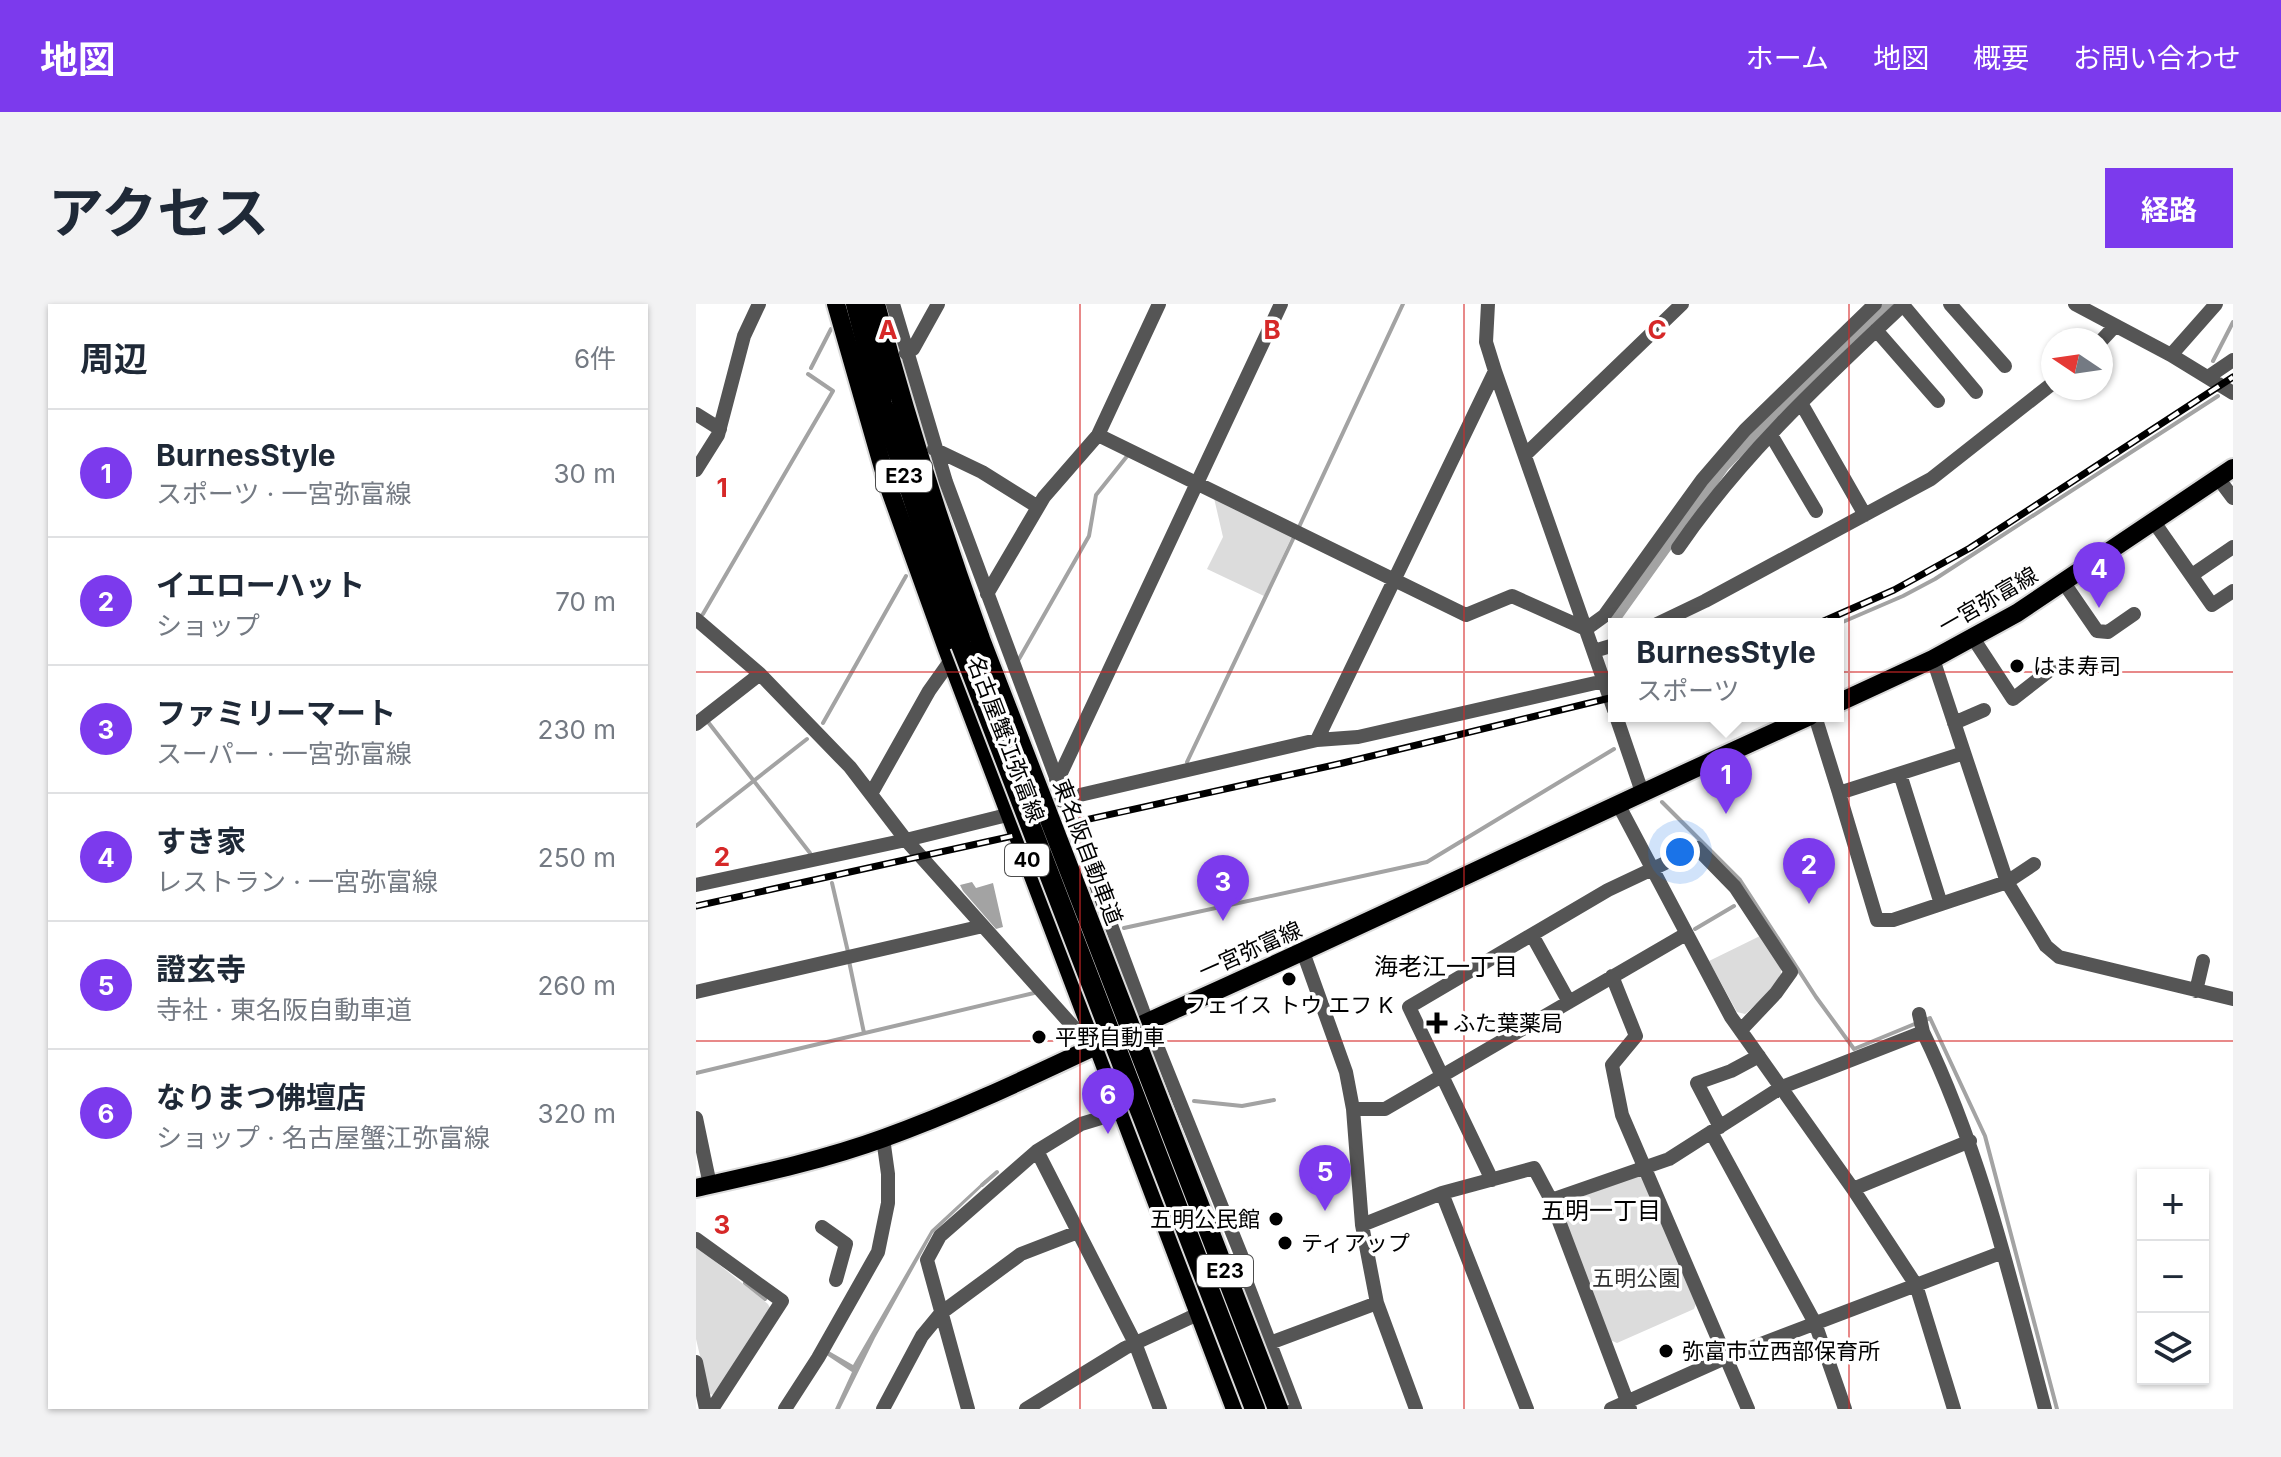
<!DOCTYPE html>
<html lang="ja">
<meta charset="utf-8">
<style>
body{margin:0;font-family:Inter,"Noto Sans JP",sans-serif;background:#f2f2f3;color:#1f2937}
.controls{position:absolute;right:24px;bottom:24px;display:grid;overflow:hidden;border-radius:0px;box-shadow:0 2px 6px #0004}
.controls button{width:72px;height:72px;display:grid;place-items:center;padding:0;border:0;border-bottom:2px solid #e0e1e3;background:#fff;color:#1f2937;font:40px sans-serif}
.compass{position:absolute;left:1345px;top:24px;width:72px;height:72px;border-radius:50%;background:#fff;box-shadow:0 2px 6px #0004;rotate:283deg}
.you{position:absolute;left:984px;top:548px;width:28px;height:28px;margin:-20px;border:6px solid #fff;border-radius:50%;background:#1a73e8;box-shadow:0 0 0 12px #1a73e833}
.badge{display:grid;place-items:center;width:52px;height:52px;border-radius:50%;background:#7c3aed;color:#fff;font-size:26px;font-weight:700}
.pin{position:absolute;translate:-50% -66px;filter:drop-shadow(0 2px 4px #0008)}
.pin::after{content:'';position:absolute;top:42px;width:28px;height:24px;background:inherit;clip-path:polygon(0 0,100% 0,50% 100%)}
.popup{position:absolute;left:912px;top:314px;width:236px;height:104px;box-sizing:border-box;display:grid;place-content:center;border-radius:0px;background:#fff;filter:drop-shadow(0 2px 6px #0005);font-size:26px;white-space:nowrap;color:#747a83}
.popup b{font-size:30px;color:#1f2937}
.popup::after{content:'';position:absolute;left:50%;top:100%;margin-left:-16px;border:16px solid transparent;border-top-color:#fff}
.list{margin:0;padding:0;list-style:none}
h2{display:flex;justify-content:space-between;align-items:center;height:104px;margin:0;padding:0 32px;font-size:34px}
h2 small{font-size:26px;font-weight:400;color:#747a83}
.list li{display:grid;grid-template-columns:52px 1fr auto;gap:24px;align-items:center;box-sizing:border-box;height:128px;padding:0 32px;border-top:2px solid #e0e1e3}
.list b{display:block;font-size:30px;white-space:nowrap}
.list p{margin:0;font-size:26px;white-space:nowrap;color:#747a83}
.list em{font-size:26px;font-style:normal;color:#747a83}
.icon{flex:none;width:44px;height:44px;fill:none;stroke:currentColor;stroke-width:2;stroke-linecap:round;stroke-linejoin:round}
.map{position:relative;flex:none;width:1537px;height:1105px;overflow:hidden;border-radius:0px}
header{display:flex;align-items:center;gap:48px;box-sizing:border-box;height:112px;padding:0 40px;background:#7c3aed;color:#fff}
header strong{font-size:38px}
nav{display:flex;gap:44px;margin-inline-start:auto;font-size:28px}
.intro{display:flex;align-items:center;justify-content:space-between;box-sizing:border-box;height:192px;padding:0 48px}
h1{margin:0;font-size:56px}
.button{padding:20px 36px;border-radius:0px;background:#7c3aed;color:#fff;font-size:28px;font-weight:700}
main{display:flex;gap:48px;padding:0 48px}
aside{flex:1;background:#fff;border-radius:0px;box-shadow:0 2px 6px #0004}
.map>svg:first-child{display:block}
.green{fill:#dcdcdc}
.water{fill:#a3a3a3}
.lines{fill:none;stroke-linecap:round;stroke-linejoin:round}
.stream{stroke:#a3a3a3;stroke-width:4}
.major-casing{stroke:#dbdbdb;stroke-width:22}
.highway-casing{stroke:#dbdbdb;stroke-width:24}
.minor{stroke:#555;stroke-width:14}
.major{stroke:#000;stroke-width:18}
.highway{stroke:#000;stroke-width:20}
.rail-casing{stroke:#000;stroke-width:7}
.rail{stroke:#fff;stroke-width:4;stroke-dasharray:12;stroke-linecap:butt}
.highway-bridge-casing{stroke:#dbdbdb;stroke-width:24;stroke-linecap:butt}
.highway-bridge{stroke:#000;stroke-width:20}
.grid{fill:none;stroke:#d62828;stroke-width:2;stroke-opacity:0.55}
.poi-dot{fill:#000;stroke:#fff;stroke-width:3}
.labels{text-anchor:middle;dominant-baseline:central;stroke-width:7;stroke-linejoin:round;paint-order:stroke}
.shield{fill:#fff;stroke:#4c4c4c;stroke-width:2}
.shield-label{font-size:20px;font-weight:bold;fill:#000}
.street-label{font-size:22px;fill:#000;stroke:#fff}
.poi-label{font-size:22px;fill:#000;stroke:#fff;text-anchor:start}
.park-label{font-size:22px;fill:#333;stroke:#fff}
.neighbourhood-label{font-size:24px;fill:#000;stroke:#fff}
.grid-label{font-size:26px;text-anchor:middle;font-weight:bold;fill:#d62828;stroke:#fff;stroke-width:7;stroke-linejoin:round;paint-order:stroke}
</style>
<header>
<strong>地図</strong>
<nav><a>ホーム</a><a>地図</a><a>概要</a><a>お問い合わせ</a></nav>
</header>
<div class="intro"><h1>アクセス</h1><a class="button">経路</a></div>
<main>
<aside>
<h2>周辺<small>6件</small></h2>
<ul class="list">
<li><span class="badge">1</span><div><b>BurnesStyle</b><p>スポーツ · 一宮弥富線</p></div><em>30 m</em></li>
<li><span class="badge">2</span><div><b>イエローハット</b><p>ショップ</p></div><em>70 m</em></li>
<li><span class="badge">3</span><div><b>ファミリーマート</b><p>スーパー · 一宮弥富線</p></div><em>230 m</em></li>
<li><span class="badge">4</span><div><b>すき家</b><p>レストラン · 一宮弥富線</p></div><em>250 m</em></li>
<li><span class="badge">5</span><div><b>證玄寺</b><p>寺社 · 東名阪自動車道</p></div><em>260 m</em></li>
<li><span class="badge">6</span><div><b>なりまつ佛壇店</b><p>ショップ · 名古屋蟹江弥富線</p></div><em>320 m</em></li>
</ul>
</aside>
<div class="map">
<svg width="1537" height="1105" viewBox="0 0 1537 1105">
<rect width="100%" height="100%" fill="#fff"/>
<path class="green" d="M518,194L597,230L568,292L511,265L527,233Z
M1064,632L1085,664V673L1068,693L1049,710L1041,708L1013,657Z
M942,872L948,875L1001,997L998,1005L921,1039L914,1036L864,905L867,899Z
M0,942L72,1000L74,1004L18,1091L13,1090L0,1035Z"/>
<path class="water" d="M1185,0H1198L1121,74L1032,166L922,320L918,322L911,317L1019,167L1116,65Z
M276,578L280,584L297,579L307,623L300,625L267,587L264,581Z
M289,876L290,879L237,929L179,1034L144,1105H139L156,1068L129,1050L131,1046L157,1061L235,926Z"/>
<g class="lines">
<path class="stream" d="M1517,57L1537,18
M115,64L135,25
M603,223L707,0
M7,310L137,87L112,70
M1142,320L1207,292L1239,275L1522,92
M323,355L393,232L400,191L432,151
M12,418L114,549
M127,419L210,272
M491,458L598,233
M966,498L1044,576L1120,693L1158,745L1221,719
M0,522L111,435
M136,579L152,648
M428,624L731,558L918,445
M999,625L1038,602
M153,657L168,729
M1230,716L1234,714L1289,832L1361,1105
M0,769L338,689
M498,797L546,802L578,796
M286,881L301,868
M49,979L69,995"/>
<g class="major-casing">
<path id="major" d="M140,0L191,178L251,345L539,1105
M1142,399L1237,355L1321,309L1537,164
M0,884C63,870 128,856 188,834C288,798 382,749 478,706C691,611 901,508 1114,412"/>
</g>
<g class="highway-casing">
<path id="highway" d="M160,0L186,100L265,341
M179,0C209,114 244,224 284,335"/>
</g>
<path class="minor" d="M197,0L250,178L447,707L548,958L547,969L599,1105
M792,0L790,38L799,67L918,406
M1254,0L1309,62
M1379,0L1475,51L1537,89
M1207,1L1280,88
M1180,26L1242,97
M1405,37L1419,22
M210,49L217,45L242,0
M1475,51L1520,0
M1512,73L1537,56
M1105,99L1169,211
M0,110L24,125
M402,131L463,0
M1075,131L1120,207
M238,145L286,168L342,203
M829,151L986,0
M0,166L22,131L48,32L63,0
M1522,174L1537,194
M1458,218L1516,301L1537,287
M982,244C1045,152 1127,76 1208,0
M1496,271L1537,243
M1368,279L1401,327L1412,328L1438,310
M291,290L348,193L402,131L770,311L816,292L890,325
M0,315L64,370L154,463L210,536L381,727L399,732
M961,320L1009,297L1235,175L1357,79
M890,325L908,312L1006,176L1049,126L1179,0
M1277,334L1317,395L1358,363
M898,347L918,341
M1237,355L1311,578L1350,642L1363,653L1537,695
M920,412L946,488
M1119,412L1143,489
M1258,419L1288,406
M0,420L64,370
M621,436L799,67
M1268,449L1143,489L1181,616H1197L1311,578L1338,560
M1204,470L1245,600
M360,475L365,469L585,0
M175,490L233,387L255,356
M358,497L621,436L662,433L908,377
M922,500L1035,713L1157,885L1220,981L1258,1105
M0,581L210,536L323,508
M836,631L873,698
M607,648L650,768L657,805L666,921L681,999L720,1105
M916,672L940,732L916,761L926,811L1052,1105
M1500,687L1507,657
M0,688L287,622
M1223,710L1227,728
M657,805H689L990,630
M0,814L14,881
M1024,823L1001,779L1035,767L1063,752
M1015,828L1119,1019L1149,1105
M341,847L439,1039L464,1105
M796,876L713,703L912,586L1001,544L1039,583L1095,668L1080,689L1045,726
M1157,885L1274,837
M746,889L831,1105
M855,896L973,855L1086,783L1227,728C1285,848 1315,977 1349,1105
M666,921L746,889L838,864L855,896L934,1105
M126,923L150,940L140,976
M0,935L86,997L16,1105
M574,1039L681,999
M0,1058L10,1105
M89,1105L122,1054L182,948L192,899V870L187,834
M187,1105L226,1032L245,1009L325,950L382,928
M272,1105L231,956L244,932L341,847L385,820L428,807
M330,1105L429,1044L504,1009
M915,1105L1031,1053L1307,948"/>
<use href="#major" class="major"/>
<use href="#highway" class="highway"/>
<g class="rail-casing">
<path id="rail" d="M1121,320L1198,286L1274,244L1537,73
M0,602L647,459L918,393"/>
</g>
<use href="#rail" class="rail"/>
<g class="highway-bridge-casing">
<path id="highway-bridge" d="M284,335L582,1105
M265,341L559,1105"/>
</g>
<use href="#highway-bridge" class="highway-bridge"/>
</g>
<path class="grid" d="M384,0V1105M768,0V1105M1153,0V1105M0,368H1537M0,737H1537"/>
<g class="poi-dot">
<circle cx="1321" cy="362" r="8"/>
<circle cx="593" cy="675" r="8"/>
<path d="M737 707h8v8h8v8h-8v8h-8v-8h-8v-8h8z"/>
<circle cx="343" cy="733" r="8"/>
<circle cx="580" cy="915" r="8"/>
<circle cx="589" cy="939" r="8"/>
<circle cx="970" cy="1047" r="8"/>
</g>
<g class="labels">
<g class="shield">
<rect x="180" y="156" width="56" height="32" rx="6"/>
<rect x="309" y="540" width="44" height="32" rx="6"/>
<rect x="501" y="951" width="56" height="32" rx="6"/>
</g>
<g class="shield-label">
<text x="208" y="172">E23</text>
<text x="331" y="556">40</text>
<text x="529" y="967">E23</text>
</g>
<g class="street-label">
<text transform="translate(1292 296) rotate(-30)">一宮弥富線</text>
<text transform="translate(310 435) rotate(69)">名古屋蟹江弥富線</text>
<text transform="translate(392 548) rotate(69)">東名阪自動車道</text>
<text transform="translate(554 646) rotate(-24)">一宮弥富線</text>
</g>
<g class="poi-label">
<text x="1337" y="362">はま寿司</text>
<text x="593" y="701" text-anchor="middle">フェイス トウ エフ K</text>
<text x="757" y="719">ふた葉薬局</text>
<text x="359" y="733">平野自動車</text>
<text x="564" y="915" text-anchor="end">五明公民館</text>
<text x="605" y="939">ティアップ</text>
<text x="986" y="1047">弥富市立西部保育所</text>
</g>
<g class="park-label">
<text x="940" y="974">五明公園</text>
</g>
<g class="neighbourhood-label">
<text x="750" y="662">海老江一丁目</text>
<text x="905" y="906">五明一丁目</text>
</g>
</g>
<g class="grid-label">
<text x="192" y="35">A</text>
<text x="576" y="35">B</text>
<text x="961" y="35">C</text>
<text x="26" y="193">1</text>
<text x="26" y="562">2</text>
<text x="26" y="930">3</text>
</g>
</svg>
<div class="controls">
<button>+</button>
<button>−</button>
<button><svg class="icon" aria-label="layers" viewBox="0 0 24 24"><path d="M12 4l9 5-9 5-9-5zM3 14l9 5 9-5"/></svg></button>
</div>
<svg class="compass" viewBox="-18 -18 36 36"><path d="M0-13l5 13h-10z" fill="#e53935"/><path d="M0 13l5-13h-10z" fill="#747a83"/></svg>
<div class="you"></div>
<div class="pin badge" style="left:1030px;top:510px">1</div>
<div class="popup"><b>BurnesStyle</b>スポーツ</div>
<div class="pin badge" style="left:1113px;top:600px">2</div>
<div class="pin badge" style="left:527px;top:617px">3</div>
<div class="pin badge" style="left:1403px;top:304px">4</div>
<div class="pin badge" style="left:629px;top:907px">5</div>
<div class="pin badge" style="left:412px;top:830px">6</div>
</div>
</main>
